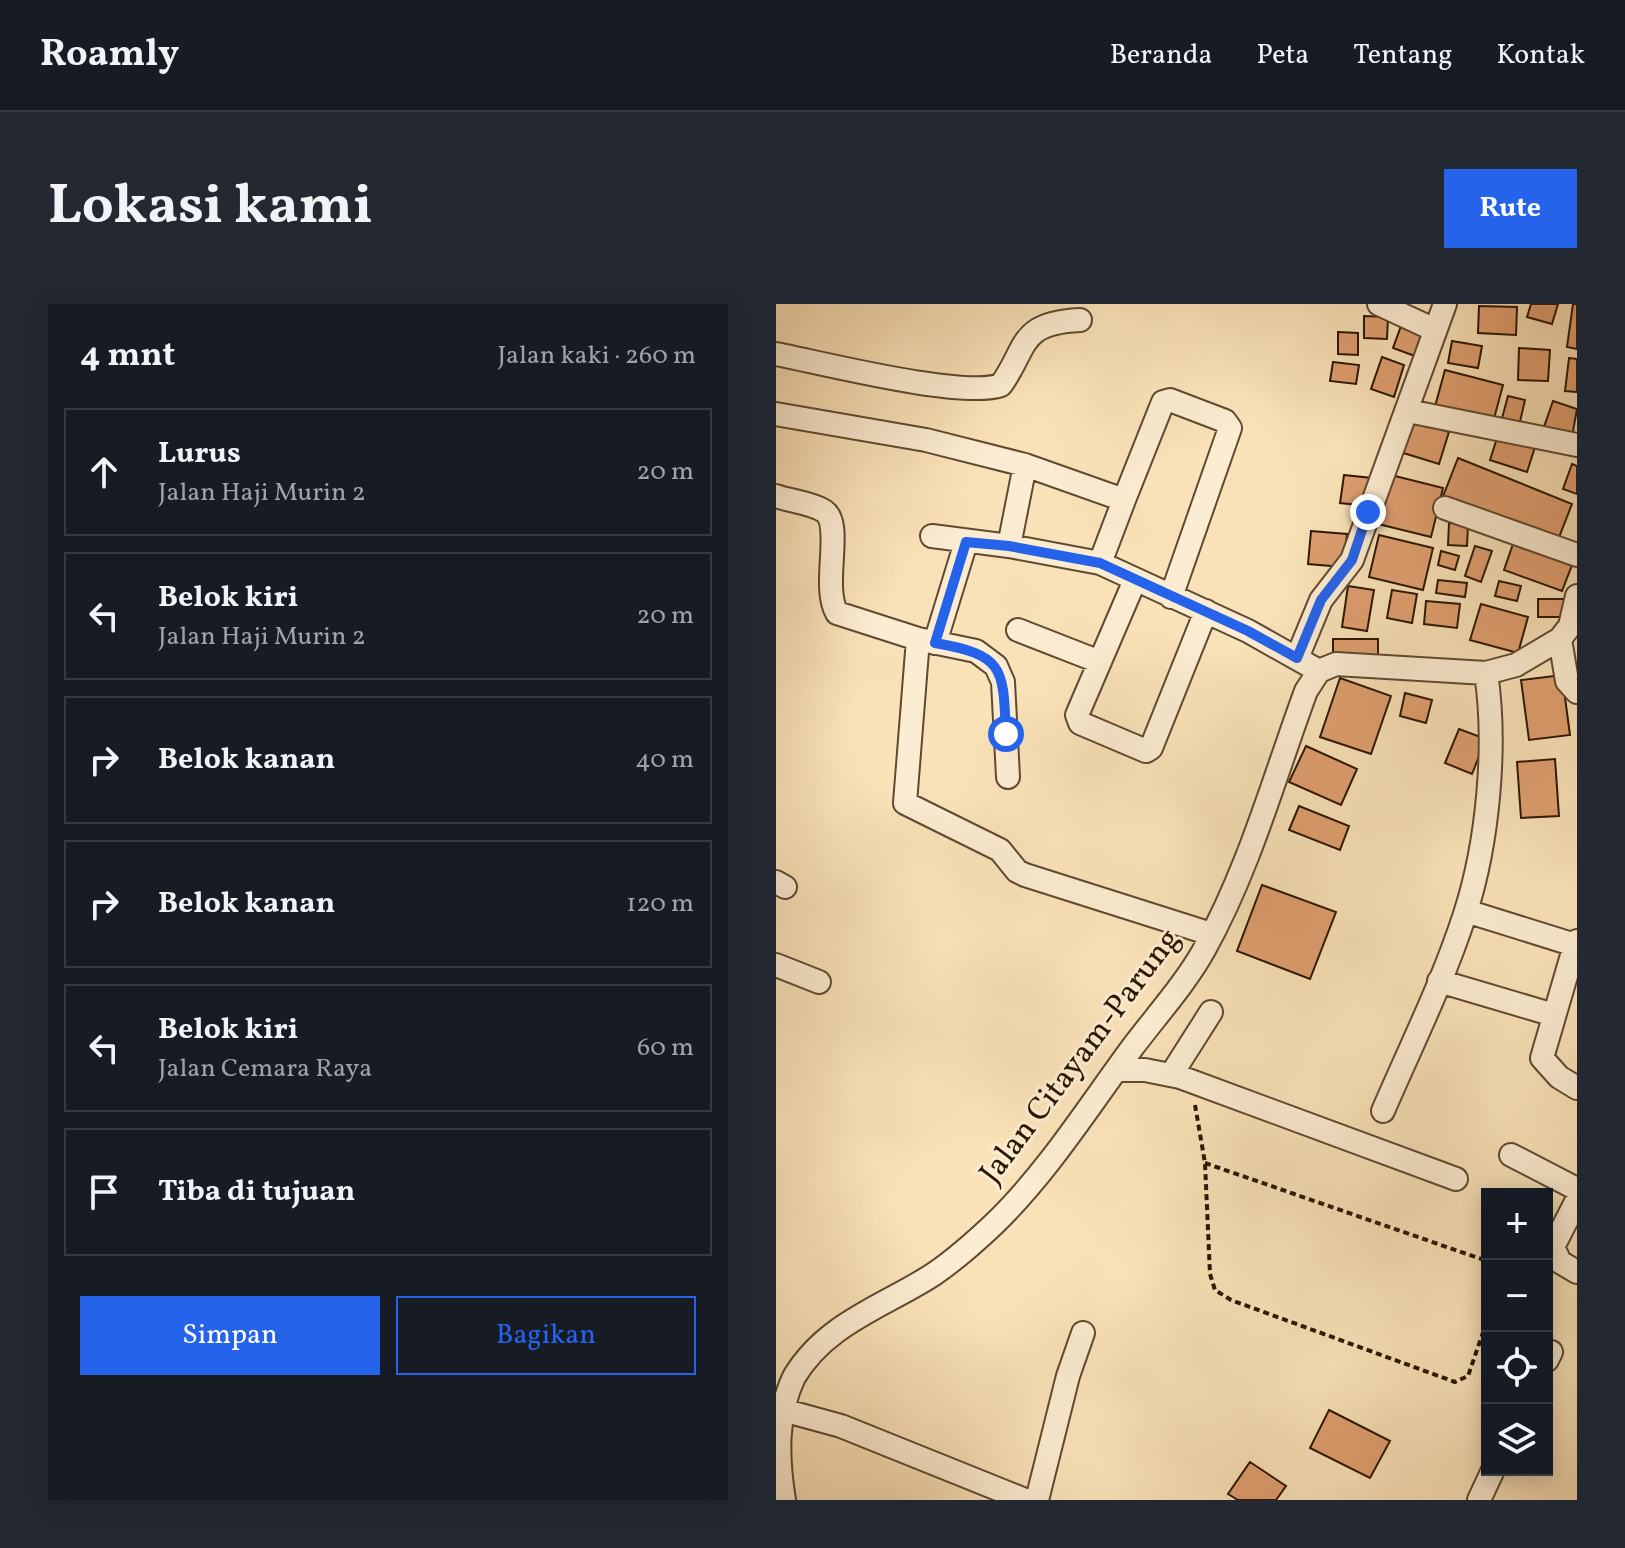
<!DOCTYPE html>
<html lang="id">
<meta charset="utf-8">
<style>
body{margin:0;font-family:Vollkorn,serif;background:#242831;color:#f1f3f6}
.controls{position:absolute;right:24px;bottom:24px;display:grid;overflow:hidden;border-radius:0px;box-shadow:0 4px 20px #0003}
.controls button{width:72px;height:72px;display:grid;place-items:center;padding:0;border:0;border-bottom:2px solid #363941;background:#171b24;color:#f1f3f6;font:40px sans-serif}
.stop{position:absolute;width:24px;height:24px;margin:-18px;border:6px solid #2563eb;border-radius:50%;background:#fff}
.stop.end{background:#2563eb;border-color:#fff;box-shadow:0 2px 8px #0008}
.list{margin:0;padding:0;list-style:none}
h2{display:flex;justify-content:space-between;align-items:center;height:104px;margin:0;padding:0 32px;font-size:34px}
h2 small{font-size:26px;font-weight:400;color:#9ea1a6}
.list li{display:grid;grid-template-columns:52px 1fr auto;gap:24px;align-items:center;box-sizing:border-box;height:128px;margin:0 16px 16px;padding:0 16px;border:2px solid #363941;border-radius:0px}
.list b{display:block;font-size:30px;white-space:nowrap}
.list p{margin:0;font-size:26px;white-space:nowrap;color:#9ea1a6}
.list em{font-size:26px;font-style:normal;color:#9ea1a6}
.actions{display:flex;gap:16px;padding:24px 32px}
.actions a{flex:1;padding:18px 0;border:2px solid #2563eb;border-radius:0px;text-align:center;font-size:28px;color:#2563eb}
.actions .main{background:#2563eb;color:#fff}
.icon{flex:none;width:44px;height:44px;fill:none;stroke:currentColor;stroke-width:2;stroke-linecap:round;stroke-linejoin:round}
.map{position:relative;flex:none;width:801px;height:1196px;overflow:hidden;border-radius:0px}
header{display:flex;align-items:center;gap:48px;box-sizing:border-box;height:112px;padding:0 40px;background:#171b24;border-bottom:2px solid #363941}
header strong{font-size:38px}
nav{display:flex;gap:44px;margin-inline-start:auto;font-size:28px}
.intro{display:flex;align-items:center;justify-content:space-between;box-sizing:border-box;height:192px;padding:0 48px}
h1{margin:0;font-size:56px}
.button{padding:20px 36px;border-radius:0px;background:#2563eb;color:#fff;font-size:28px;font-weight:700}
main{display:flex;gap:48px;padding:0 48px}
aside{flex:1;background:#171b24;border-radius:0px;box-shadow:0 4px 20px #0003}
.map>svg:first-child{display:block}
.building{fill:#e09f70;stroke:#2b1602;stroke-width:2}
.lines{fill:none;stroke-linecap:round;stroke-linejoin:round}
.minor-casing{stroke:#5f4930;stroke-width:26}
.path{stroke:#2b1602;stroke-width:4;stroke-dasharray:6 4;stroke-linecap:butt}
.minor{stroke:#fcecd1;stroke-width:22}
.route{stroke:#2563eb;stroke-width:10}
.labels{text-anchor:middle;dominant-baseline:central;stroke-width:6;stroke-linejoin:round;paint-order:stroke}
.street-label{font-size:32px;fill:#2b1602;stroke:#fcecd1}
</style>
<header>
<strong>Roamly</strong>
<nav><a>Beranda</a><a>Peta</a><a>Tentang</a><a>Kontak</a></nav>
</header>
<div class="intro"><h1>Lokasi kami</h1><a class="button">Rute</a></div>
<main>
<aside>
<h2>4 mnt<small>Jalan kaki · 260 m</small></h2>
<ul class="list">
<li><svg class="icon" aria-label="ahead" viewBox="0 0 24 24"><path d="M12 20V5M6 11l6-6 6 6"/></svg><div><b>Lurus</b><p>Jalan Haji Murin 2</p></div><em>20 m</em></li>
<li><svg class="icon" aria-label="left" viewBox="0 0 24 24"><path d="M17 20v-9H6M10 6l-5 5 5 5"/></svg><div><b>Belok kiri</b><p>Jalan Haji Murin 2</p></div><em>20 m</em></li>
<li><svg class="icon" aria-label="right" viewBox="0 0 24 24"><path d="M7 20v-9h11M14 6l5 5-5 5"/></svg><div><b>Belok kanan</b></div><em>40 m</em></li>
<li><svg class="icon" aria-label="right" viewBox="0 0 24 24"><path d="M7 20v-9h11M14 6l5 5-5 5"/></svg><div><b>Belok kanan</b></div><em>120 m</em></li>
<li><svg class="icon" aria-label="left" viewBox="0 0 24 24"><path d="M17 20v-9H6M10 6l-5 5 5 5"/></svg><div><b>Belok kiri</b><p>Jalan Cemara Raya</p></div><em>60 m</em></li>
<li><svg class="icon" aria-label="arrive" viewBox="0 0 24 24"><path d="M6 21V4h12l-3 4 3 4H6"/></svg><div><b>Tiba di tujuan</b></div></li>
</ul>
<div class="actions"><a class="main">Simpan</a><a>Bagikan</a></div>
</aside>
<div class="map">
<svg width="801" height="1196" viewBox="0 0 801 1196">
<rect width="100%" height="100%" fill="#fae2b8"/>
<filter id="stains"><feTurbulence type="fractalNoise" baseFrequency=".0025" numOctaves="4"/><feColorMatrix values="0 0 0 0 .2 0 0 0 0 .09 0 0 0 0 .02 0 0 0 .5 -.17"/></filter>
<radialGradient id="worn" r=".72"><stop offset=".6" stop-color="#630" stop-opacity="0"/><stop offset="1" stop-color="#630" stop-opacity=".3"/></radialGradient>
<path class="building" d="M755,0H782L776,20L751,13Z
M797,0H801V45L791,43Z
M703,2L741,3L740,31L702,29Z
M588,12L612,13L611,35L588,34Z
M625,22L653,33L644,54L617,44Z
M562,28L582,29V51L562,50Z
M676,37L706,42L702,64L672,59Z
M743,44L774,46L772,77L742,76Z
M606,53L628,61L618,93L595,85Z
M793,54L801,55V88L789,87Z
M557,58L583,61L580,80L554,77Z
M669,66L727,81L716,122L658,106Z
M732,92L749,96L743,122L725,118Z
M777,97L801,105L796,133L768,123Z
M632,115L673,128L663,160L621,147Z
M722,131L759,143L751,168L714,156Z
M682,154L796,200L780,241L666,195Z
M796,160L801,162V190L787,185Z
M568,171L596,174L592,202L564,199Z
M615,171L667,184L655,233L602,220Z
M673,219L692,220L691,242L672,241Z
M535,227L571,230L567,263L532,260Z
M603,231L657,244L647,286L593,273Z
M737,240L796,261L786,287L728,266Z
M699,242L716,247L705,278L689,272Z
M665,247L683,252L679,266L662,261Z
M662,276L691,279L689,293L660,289Z
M723,277L745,282L741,297L719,292Z
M572,282L598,286L591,327L566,323Z
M616,286L641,290L636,319L611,314Z
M762,295H794V313H762Z
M650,297L684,300L681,324L648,320Z
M705,300L752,313L742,349L694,336Z
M557,335H602V357H557Z
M786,371L794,431L753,436L745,376Z
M564,374L615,392L595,450L544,433Z
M629,389L656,396L650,419L624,412Z
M683,425L710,435L696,470L669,459Z
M530,442L581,465L565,501L513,478Z
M779,455L783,512L745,514L741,458Z
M523,502L573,522L564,546L513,526Z
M486,581L560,608L534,675L461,647Z
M553,1106L614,1137L594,1174L534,1144Z
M474,1158L510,1182L500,1196H462L452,1190Z"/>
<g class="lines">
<g class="minor-casing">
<path id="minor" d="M603,0L659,26
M0,50C46,59 188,95 225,81C252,43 242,19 304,16
M632,107L801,141
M0,110L150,136L249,161L348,196L324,259L472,327L543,367
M0,192C14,197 36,199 48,207C68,220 45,282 61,309L142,335L200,347L220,362L227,378L232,473
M348,196L387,98L394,96L449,117L454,124L395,293
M669,204L801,251
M156,232L233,242L249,161
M233,242L324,259
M359,276L301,411L304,419L370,447L375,444L430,307
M242,326L324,358
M142,335L129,499L224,546L241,567L249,571L435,630
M784,335L791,377L801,388
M159,339L190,238
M521,354L545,296L576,256L669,0
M0,578L9,583
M690,607L799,641L801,637
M799,641L766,754L783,773L801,784
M0,661L43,678
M663,677L778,711
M340,766H369L404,773L680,875
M395,771L435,708
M607,807C635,742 667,678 689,610C712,539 721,442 710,369
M735,851L801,885
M801,896L777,943L784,958L801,968
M771,1056L775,1048
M3,1105L65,1122L249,1196
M8,1196C1,1153 0,1111 18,1073C50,1019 109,1002 158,970C180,955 199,938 218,920C271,869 313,802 356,744C380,712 409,680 428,646C473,565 498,474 530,387L543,367L560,360L710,369L740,361L784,335L794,322L801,292
M261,1196L292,1072L307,1029
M703,1196L717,1166"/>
</g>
<path class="path" d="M419,801L429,859L434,970L439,986L455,996L679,1078L692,1072L711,1017
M429,859L711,957"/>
<use href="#minor" class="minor"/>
</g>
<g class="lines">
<path class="route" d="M230,430C227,364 229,351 159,339L190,238L233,242L324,259L472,327L521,354L545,296L576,256L592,208"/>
</g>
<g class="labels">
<g class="street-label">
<text transform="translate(305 753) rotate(-53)">Jalan Citayam-Parung</text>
</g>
</g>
<rect width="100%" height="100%" filter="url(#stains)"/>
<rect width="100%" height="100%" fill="url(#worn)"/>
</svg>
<div class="controls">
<button>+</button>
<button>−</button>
<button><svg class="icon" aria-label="locate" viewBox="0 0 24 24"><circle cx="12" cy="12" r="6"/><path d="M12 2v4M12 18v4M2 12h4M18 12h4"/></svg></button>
<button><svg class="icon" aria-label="layers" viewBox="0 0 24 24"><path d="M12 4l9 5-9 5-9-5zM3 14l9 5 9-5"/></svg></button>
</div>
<div class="stop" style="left:230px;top:430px"></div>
<div class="stop end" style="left:592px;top:208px"></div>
</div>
</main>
